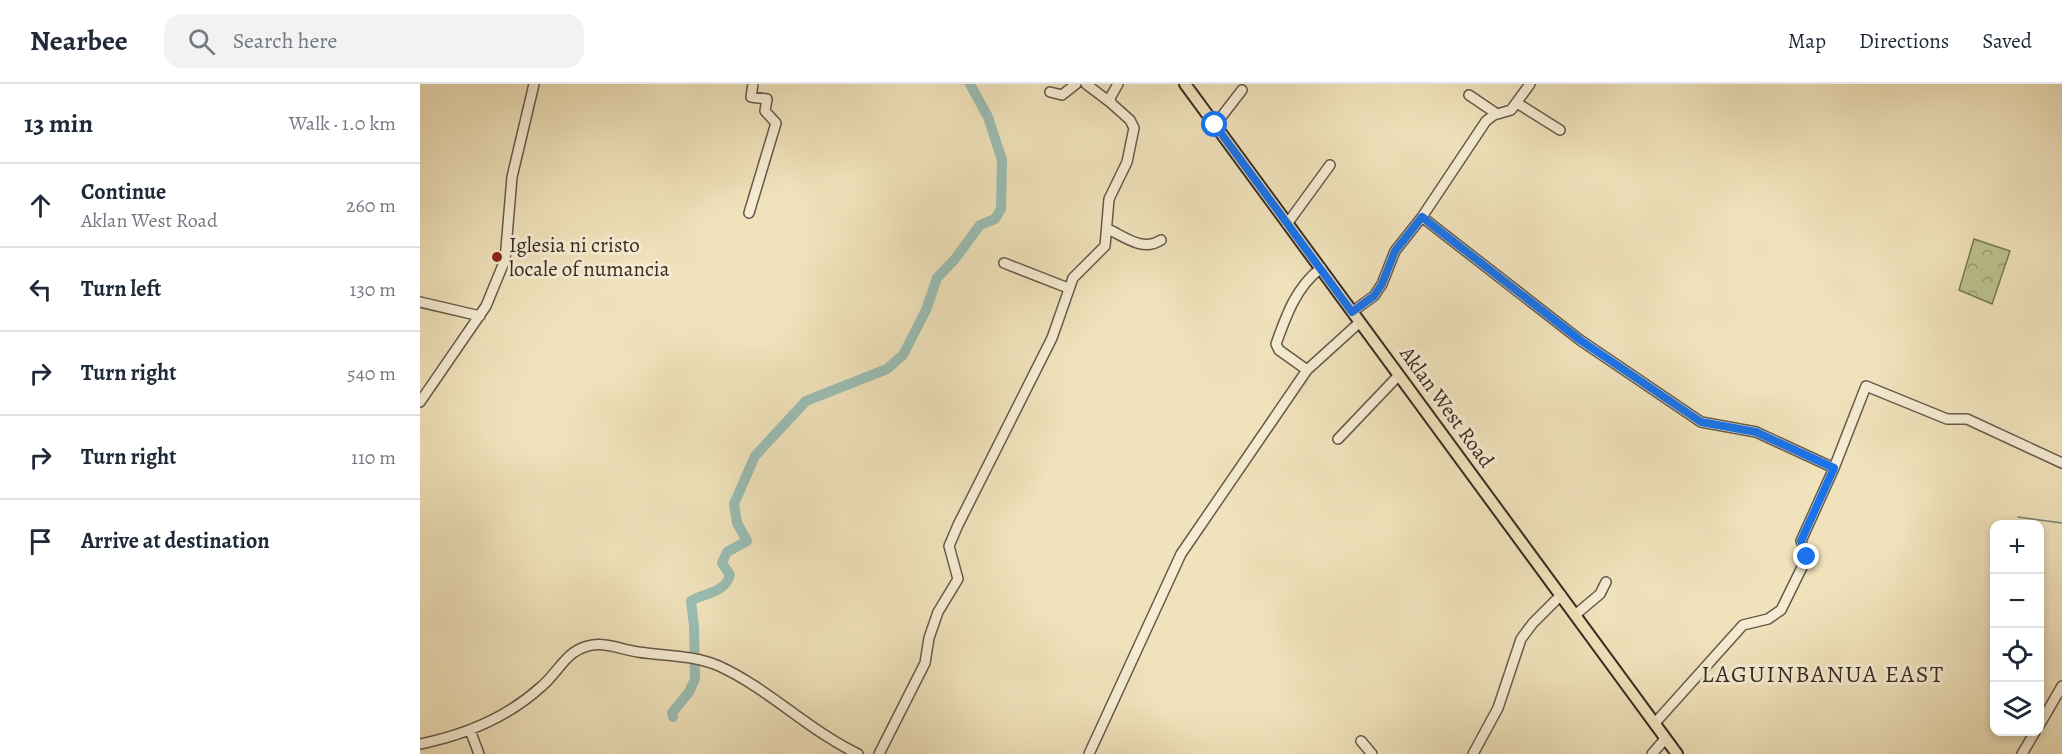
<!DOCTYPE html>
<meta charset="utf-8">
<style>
body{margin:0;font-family:Alegreya,serif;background:#f2f2f3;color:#1f2937}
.controls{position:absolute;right:18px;bottom:18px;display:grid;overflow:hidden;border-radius:12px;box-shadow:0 3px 9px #0003}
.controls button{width:54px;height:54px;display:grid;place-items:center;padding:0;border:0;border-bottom:2px solid #e0e1e3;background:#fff;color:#1f2937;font:30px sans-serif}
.stop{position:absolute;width:18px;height:18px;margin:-14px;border:4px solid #1a73e8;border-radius:50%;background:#fff}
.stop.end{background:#1a73e8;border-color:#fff;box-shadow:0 2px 6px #0008}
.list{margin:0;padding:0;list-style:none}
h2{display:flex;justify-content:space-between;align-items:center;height:78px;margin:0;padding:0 24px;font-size:26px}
h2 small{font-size:20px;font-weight:400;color:#747a83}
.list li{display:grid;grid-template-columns:39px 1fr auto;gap:18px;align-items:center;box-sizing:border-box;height:84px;padding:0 24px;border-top:2px solid #e0e1e3}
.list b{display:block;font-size:22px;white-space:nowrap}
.list p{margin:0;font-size:20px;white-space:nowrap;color:#747a83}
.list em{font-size:20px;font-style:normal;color:#747a83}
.icon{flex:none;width:33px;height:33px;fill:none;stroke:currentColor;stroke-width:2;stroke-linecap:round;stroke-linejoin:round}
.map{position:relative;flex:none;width:1642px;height:670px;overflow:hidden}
header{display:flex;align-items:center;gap:36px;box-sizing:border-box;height:84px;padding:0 30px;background:#fff;border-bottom:2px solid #e0e1e3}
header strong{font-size:28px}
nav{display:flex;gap:33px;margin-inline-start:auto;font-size:21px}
.search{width:420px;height:54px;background:#f2f2f3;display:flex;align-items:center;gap:15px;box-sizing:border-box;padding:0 21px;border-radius:18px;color:#747a83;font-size:22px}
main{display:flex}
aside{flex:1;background:#fff}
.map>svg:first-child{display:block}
.park{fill:url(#park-crowns);stroke:#7a785a;stroke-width:1.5}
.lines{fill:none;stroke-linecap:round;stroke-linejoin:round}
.stream{stroke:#73837a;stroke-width:1.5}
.river{stroke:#9abdb3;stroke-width:10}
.minor-casing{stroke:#675a4a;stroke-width:12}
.major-casing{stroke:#392d25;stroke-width:14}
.minor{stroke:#f5ecd3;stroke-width:9}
.major{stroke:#f0e2bb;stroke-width:10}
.route{stroke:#1a73e8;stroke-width:8}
.poi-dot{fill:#8f2418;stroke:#f5ecd3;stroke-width:2}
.labels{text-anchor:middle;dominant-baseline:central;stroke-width:6;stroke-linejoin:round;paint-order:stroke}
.poi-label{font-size:21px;fill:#392d25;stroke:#f5ecd3;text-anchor:start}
.street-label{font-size:21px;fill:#392d25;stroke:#f5ecd3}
.quarter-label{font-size:24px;letter-spacing:1.5px;fill:#392d25;stroke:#f5ecd3}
</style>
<header>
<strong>Nearbee</strong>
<div class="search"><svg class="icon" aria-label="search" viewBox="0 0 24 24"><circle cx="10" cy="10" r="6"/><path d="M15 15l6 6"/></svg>Search here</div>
<nav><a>Map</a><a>Directions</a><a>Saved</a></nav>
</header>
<main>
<aside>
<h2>13 min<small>Walk · 1.0 km</small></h2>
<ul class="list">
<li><svg class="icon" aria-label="ahead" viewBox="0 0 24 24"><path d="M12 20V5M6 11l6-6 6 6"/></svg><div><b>Continue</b><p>Aklan West Road</p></div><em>260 m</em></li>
<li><svg class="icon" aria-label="left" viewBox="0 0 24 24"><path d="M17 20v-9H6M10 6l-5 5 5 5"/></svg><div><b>Turn left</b></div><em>130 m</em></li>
<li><svg class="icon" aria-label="right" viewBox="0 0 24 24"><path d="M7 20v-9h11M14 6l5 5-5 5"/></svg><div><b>Turn right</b></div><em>540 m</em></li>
<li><svg class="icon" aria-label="right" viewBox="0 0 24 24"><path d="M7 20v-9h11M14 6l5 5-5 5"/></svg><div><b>Turn right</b></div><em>110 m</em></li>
<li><svg class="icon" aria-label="arrive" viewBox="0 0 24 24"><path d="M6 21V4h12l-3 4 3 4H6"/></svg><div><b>Arrive at destination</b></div></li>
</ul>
</aside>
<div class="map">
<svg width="1642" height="670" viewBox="0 0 1642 670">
<defs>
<pattern id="park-crowns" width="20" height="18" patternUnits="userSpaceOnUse" patternTransform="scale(1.5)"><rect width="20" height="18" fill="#bcc38e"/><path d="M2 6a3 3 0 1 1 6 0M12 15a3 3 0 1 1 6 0" fill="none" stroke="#9a9f74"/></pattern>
</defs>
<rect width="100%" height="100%" fill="#f0e2bb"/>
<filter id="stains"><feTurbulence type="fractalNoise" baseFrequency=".00333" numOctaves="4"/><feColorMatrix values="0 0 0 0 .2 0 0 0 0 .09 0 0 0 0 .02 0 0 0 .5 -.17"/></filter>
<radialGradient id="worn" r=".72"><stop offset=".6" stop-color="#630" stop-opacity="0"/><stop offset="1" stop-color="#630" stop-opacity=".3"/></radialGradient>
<path class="park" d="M1554,155L1590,167L1572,220L1539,206Z"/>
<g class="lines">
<path class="stream" d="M1598,433L1642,439"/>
<path class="river" d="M253,633L252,629L269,608L275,595L274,542L271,517C284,509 305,509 310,491L302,479L307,468L327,457L317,439L314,420L335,372L386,317L467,285L483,271L506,226L517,194L535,175L560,141L575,135L581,125L582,76L568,33L550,0"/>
<g class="minor-casing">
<path id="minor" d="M666,0L691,19
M630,8L642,11L656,0
M1049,11L1077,30
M1097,19L1140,46
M795,41L822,6
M329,129L356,39L345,27L347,15L331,13L333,0
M1002,133L1160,256L1281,338L1336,348L1414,384
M867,140L910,81
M688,145C705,153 723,168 741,156
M584,179L648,204
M0,218L60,232
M932,228L954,212L962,200L975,167L1002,133L1066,37L1074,31L1091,26L1110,0
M887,286L859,266L856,260C866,232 876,203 901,184
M0,318L66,222L85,176L92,93L114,0
M918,355L979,291
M1155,531L1180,510L1186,498
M1235,639L1323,541L1348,535L1361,526L1387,473L1381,457L1414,384L1446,302L1527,335H1547L1642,379
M1620,640L1642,602
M50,646L59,670
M941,657L952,670
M0,660C45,651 88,633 122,602C134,592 141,578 153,569C176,553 194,564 218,568C245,572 274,571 299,582C349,605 388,646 438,670
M459,670L505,579L509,554L518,528L538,495L529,462L538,441L632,254L653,194L685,162L689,115L707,78L714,44L710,36L691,19L690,14L698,0
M669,670L761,470L887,286L940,238
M1053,670L1078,624L1101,555L1113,539L1141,511
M1232,670L1245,655
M1602,670L1615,648"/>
</g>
<g class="major-casing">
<path id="major" d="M765,0L1257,670"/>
</g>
<use href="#minor" class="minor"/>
<use href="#major" class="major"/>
</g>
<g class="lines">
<path class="route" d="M795,41L932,228L954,212L962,200L975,167L1002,133L1160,256L1281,338L1336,348L1414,384L1381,457L1387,473"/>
</g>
<circle class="poi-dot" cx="77" cy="173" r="6"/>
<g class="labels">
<g class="poi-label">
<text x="89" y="161">Iglesia ni cristo<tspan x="89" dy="24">locale of numancia</tspan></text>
</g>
<g class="street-label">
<text transform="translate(1027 323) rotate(54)">Aklan West Road</text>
</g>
<g class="quarter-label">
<text x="1403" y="590">LAGUINBANUA EAST</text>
</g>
</g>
<rect width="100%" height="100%" filter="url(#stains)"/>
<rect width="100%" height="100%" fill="url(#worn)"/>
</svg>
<div class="controls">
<button>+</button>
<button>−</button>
<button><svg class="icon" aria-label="locate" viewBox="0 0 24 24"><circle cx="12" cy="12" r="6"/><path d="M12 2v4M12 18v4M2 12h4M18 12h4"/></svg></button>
<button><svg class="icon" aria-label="layers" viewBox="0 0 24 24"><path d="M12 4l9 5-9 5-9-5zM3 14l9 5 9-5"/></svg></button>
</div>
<div class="stop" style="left:795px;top:41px"></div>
<div class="stop end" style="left:1387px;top:473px"></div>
</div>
</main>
